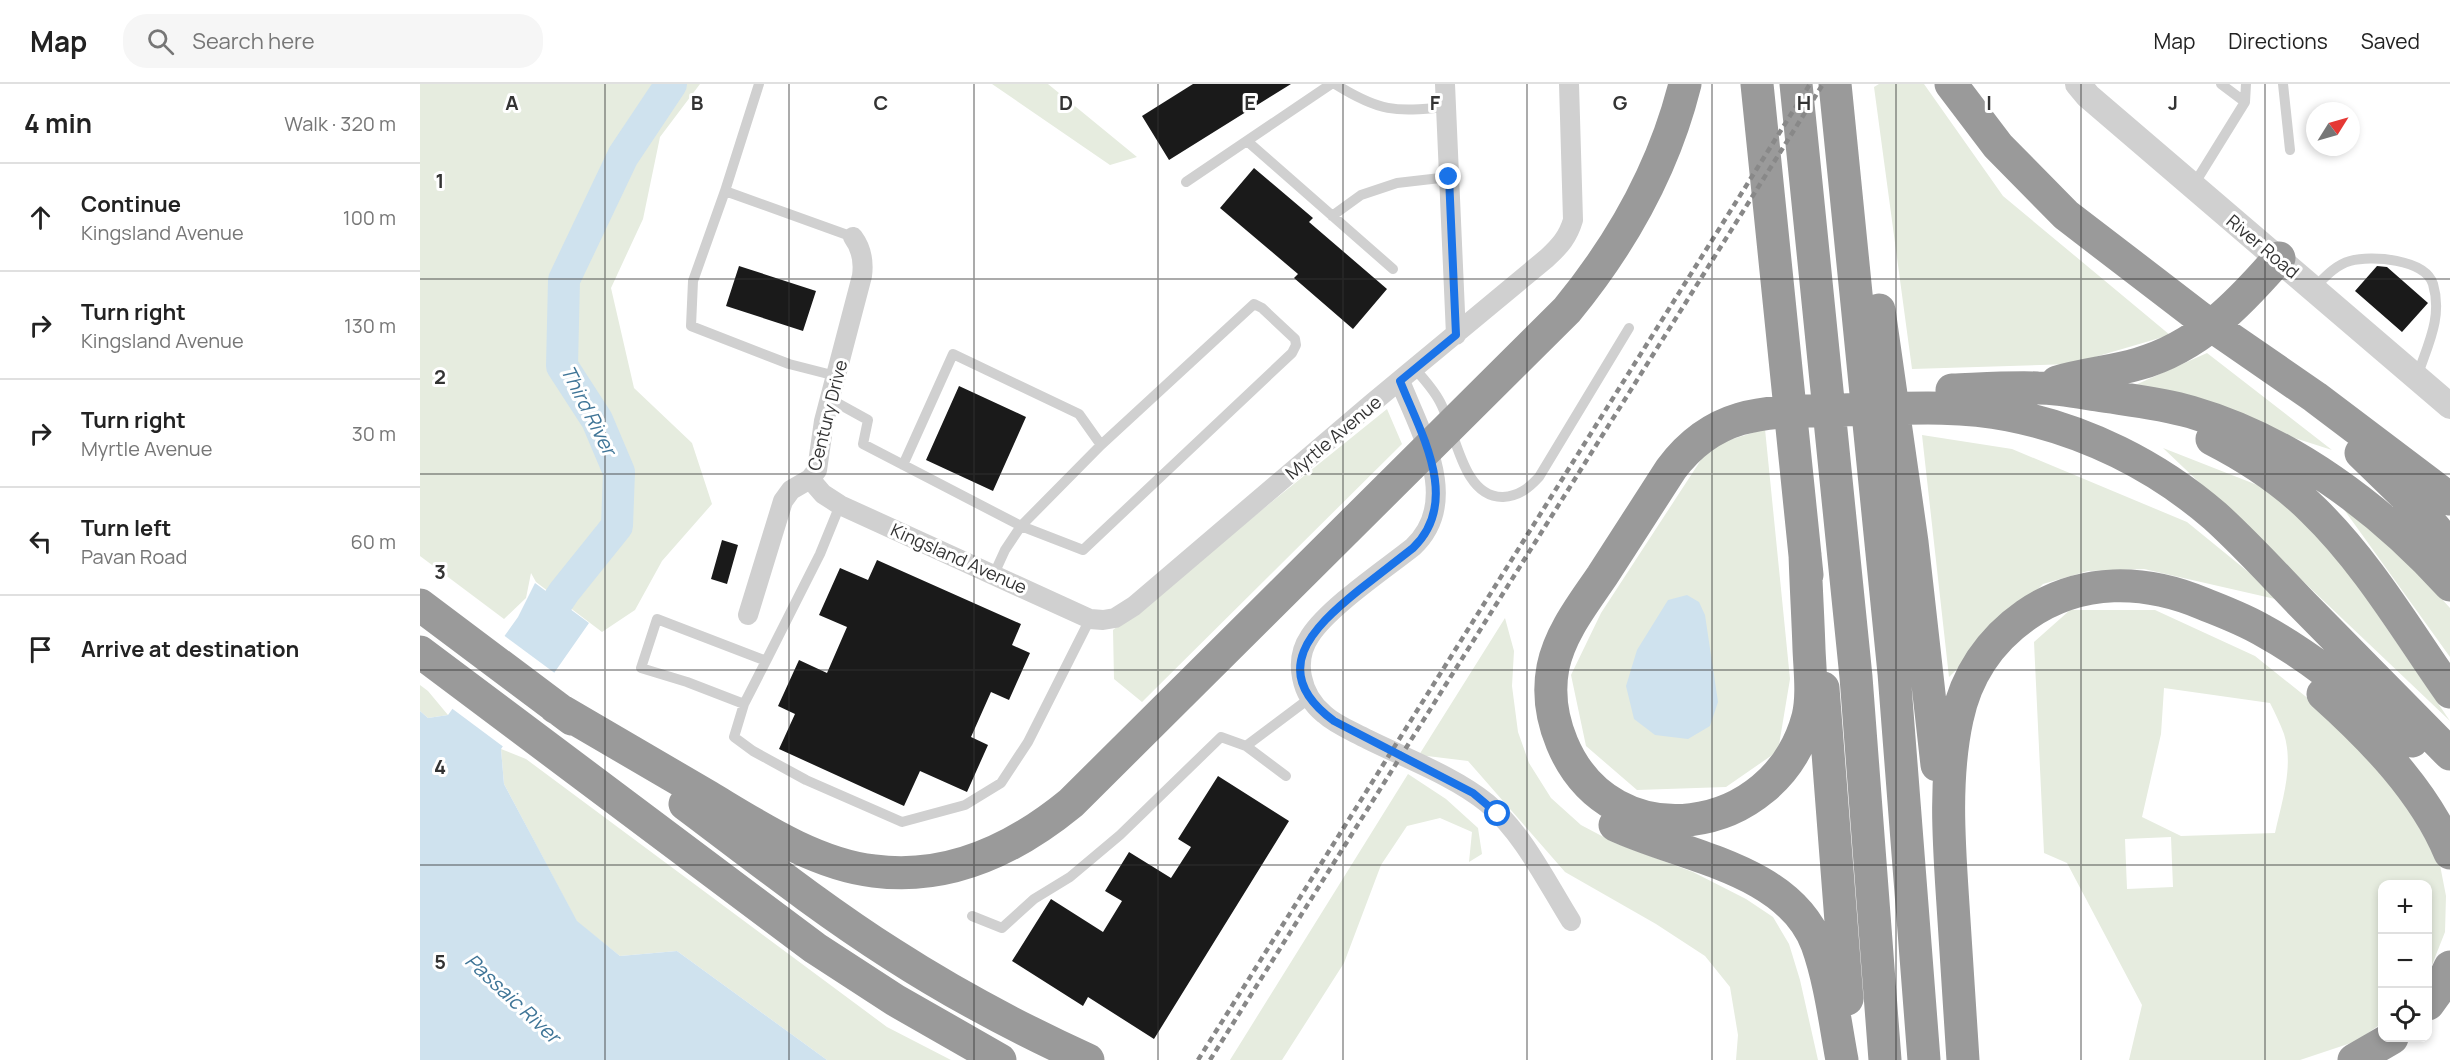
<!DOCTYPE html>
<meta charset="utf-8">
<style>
body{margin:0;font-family:Manrope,sans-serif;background:#f6f6f6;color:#222}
.controls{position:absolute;right:18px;bottom:18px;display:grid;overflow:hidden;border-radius:12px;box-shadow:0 3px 9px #0003}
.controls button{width:54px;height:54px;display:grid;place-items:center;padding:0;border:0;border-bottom:2px solid #e0e0e0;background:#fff;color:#222;font:30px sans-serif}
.compass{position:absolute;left:1886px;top:18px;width:54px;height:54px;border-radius:50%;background:#fff;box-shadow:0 3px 9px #0003;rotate:53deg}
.stop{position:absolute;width:18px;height:18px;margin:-14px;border:4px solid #1a73e8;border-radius:50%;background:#fff}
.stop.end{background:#1a73e8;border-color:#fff;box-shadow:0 2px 6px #0008}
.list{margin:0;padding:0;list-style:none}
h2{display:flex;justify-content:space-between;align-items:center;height:78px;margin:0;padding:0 24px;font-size:26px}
h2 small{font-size:20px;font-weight:400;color:#767676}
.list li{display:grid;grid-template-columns:39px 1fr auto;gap:18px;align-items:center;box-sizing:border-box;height:108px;padding:0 24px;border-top:2px solid #e0e0e0}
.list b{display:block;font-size:22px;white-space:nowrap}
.list p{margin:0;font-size:20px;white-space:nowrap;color:#767676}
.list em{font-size:20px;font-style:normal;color:#767676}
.icon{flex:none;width:33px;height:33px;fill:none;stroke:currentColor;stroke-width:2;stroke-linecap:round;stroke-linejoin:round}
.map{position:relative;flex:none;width:2030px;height:976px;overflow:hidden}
header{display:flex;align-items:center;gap:36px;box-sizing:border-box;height:84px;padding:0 30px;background:#fff;border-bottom:2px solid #e0e0e0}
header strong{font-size:28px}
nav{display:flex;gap:33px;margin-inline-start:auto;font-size:21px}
.search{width:420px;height:54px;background:#f6f6f6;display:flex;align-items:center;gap:15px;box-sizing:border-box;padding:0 21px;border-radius:24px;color:#767676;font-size:22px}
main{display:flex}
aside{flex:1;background:#fff}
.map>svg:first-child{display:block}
.green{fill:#e6ecdf;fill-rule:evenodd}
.water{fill:#cfe2ee}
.pier{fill:#fff}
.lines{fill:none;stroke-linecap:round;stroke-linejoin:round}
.river{stroke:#cfe2ee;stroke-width:32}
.building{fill:#1a1a1a}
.service{stroke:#d0d0d0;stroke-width:10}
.minor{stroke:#d0d0d0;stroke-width:20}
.tertiary{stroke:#d0d0d0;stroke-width:26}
.motorway{stroke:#9a9a9a;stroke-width:33}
.rail{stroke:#888;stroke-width:4.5;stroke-dasharray:6 4.5;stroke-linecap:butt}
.route{stroke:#1a73e8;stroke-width:8}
.grid{fill:none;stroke:#333;stroke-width:1.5;stroke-opacity:0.55}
.labels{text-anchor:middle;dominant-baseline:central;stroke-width:6;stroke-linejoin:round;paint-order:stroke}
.street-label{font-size:18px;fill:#333;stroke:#fff}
.water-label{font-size:20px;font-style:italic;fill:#3f7597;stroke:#fff}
.grid-label{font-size:20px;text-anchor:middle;font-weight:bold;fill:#333;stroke:#fff;stroke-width:6;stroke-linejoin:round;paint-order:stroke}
</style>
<header>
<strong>Map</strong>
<div class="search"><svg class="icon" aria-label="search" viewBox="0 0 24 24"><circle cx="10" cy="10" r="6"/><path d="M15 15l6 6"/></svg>Search here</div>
<nav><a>Map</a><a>Directions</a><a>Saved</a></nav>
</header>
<main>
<aside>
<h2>4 min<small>Walk · 320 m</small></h2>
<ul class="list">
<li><svg class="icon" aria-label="ahead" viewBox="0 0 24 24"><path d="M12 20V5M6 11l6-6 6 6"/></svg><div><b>Continue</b><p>Kingsland Avenue</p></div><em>100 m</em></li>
<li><svg class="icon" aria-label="right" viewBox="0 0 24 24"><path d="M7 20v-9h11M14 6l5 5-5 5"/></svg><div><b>Turn right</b><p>Kingsland Avenue</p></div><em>130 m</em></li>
<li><svg class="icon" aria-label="right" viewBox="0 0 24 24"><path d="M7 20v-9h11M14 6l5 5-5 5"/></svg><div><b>Turn right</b><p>Myrtle Avenue</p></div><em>30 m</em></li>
<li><svg class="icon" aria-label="left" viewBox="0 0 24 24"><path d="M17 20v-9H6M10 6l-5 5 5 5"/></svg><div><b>Turn left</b><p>Pavan Road</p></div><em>60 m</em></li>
<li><svg class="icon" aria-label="arrive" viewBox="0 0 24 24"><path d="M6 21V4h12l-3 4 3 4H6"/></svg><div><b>Arrive at destination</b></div></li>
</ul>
</aside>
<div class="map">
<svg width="2030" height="976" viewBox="0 0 2030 976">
<rect width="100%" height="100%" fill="#fff"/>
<path class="green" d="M0,0H280L240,53L223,135L191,204L214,304L272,359L292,420L242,477L215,526L182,548L116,498L111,489L106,514L84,535L0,472Z
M572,0H628L717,73L690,81Z
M1459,0H1504L1583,112L1750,251L1651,280L1492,285L1454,3Z
M1787,269L1912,366L1713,302Z
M967,325L982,360L722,618L694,595L693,546Z
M1345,345L1370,595L1358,667L1306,703L1217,706L1166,662L1151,591L1181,529L1290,362Z
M1502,351L1592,365L1767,438L1864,517L1724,485L1668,487L1623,500L1529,593Z
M1743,364L1850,406L1919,474L2030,637Z
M1920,420L1976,465L2030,524V573Z
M1650,526H1735L1835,572L1890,616L1929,654L1984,717L2020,781L2026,812L2025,848L2008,891V800H1962V939L1937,957L1880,976H1709L1722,921L1647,779L1624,769L1614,558ZM1744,604L1850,619C1855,629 1860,639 1864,650C1874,682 1862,717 1855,749L1761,752L1722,733L1741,650ZM1751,753L1753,803L1707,805L1705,755Z
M1085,534L1094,567L1092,602L1098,648L1109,679L1131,714L1161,741L1195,759L1273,788L1326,815L1353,833L1369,860L1380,896L1398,976H1316L1318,951L1310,903L1285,872L1236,840L1145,788L1048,677L999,671Z
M0,601L8,607L28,631L8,634L0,627Z
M81,665L106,675L467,943L531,976H407L257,867L200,872L157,838L84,700Z
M988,690L1026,715L1058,744L1062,770L1049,778L1052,748L1020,734L987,742L961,781L924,879L862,976H810Z"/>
<path class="water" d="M115,499L169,539L81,665L84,700L157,837L200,872L257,867L407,976H0V627L8,634L28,631L98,533Z
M1267,511L1279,518L1285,531L1298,618L1290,642L1268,655L1235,651L1214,635L1206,602L1217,566L1248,516Z"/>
<path class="pier" d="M82,550L136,590L85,664L30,623Z"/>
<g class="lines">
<path class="river" d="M114,553L144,508L197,442L199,388L177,336L142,282L144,196L203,72L251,0"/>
</g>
<path class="building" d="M773,0H871L749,76L722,32Z
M834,84L893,134L889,138L967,205L933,245L874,194L878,190L800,124Z
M319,182L396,207L383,247L306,222Z
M1957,182L1967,183L2008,219L1982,248L1935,207Z
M539,302L606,333L573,407L506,376Z
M302,456L318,461L307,500L291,495Z
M457,476L601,540L592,561L610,569L589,616L571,608L551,653L568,661L547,708L500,687L484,722L359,665L375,630L358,622L379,576L407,589L427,543L399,531L420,484L448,496Z
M798,692L869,737L734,955L668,913L663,922L592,877L631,815L683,848L702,817L685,807L709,768L751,794L771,763L758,755Z"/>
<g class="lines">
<path class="service" d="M915,0C960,28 974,28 1026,23
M1801,0L1825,18
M1863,0L1870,66
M827,57L973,185
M766,98L911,0
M1773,102L1825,18L1826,0
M305,107L339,0
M912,132L941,111L977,99L1029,93
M1894,204C1904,194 1915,181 1930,177C1951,171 2005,175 2013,200C2023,234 2007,262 1997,293
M834,220L842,224L875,255L876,261L872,269L663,466L601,442L681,361Z
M995,285C1004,295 1014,306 1020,318C1036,347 1042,414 1083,413C1099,412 1109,404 1119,393L1209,244
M416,292L369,280L271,242L273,197L305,107L433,153
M409,317L419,320L448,336L443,360L601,442L585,466L574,490
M483,381L533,270L659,330L681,361
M346,577L324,620L267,598L221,584L237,535L346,577L400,470L420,421
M324,620L314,653L333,667L386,696L482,738L545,721L581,699L608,658L670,535
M826,662L866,692
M552,832L582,844L614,815L650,793L700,751L801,653L826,662L890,614"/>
<path class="minor" d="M1025,0L1036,251
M980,297C1000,348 1042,417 993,463C964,486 909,523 890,552C873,577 881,611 904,630C916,641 932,647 947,655C985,674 1034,692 1067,719C1103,749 1126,797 1151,837
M390,395L403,410L420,421L670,535L683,536L695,534L714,522L951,320L1127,174C1140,162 1148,153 1153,136L1149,0
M328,531L363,417L371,406L390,395L397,386L404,337L442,192C444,177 442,165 433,153"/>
<path class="tertiary" d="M1658,0L1668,12L2030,322"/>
<path class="motorway" d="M1337,0L1387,491
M1376,0L1436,593L1465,976
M1415,0L1474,589L1504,976
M1531,0L1578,62L1646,131L1779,233L1895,313L2030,415
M1459,226L1492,458L1517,681
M1637,298C1664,290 1691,288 1718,280C1778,263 1819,220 1859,174
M1532,306C1560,305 1590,303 1618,304C1638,304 1658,308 1677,311C1709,316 1740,319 1771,328C1871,357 1961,425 2030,501
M1792,355C1829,374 1864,397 1893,426C1947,478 1987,547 2030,608
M1941,369L2000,426L2030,463
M1385,470C1386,502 1388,534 1389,565C1390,588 1393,612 1388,633C1356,754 1191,777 1142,659C1132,635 1128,609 1133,583C1140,549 1163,520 1182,492C1205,456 1228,421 1251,385C1297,323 1352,328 1422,326C1477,325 1534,320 1589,331C1665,346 1736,381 1795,432C1826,460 1854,491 1883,521C1932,570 1981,620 2030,670
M0,521L152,635
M0,568L395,864L475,916L580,976
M1403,604L1427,915
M1903,610C1953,655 2004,707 2030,769
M135,623C186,653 237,683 289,713C339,743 395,780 454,787C529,797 595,765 651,719L1147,226C1202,159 1244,84 1265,0
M265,720C333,771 400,824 472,870C534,910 600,945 668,976
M1195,741C1261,772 1368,784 1397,860C1410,896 1415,938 1422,976
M2008,920L2021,902L2030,883
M1543,976C1540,924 1536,873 1533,821C1529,760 1524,695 1537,635C1546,592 1570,556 1606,531C1661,493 1725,495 1784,520C1804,528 1823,535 1842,546C1897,576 1944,618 1992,657
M1934,976L1972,954"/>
<path class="rail" d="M778,976L1390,0
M790,976L1403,0"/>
</g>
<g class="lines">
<path class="route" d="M1029,93L1036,251L980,297C1000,348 1042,417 993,464C975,478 957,492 939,506C892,544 847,588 914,637L1053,709L1078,730"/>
</g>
<path class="grid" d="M185,0V976M369,0V976M554,0V976M738,0V976M923,0V976M1107,0V976M1292,0V976M1476,0V976M1661,0V976M1845,0V976M0,195H2030M0,390H2030M0,586H2030M0,781H2030"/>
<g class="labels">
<g class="street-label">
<text transform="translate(1843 162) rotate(40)">River Road</text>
<text transform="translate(407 331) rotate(-76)">Century Drive</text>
<text transform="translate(913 353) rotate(-40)">Myrtle Avenue</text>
<text transform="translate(539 474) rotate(24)">Kingsland Avenue</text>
</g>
<g class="water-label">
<text transform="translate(169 326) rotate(63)">Third River</text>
<text transform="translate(93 914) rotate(43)">Passaic River</text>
</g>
</g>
<g class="grid-label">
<text x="92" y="26">A</text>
<text x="277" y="26">B</text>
<text x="461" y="26">C</text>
<text x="646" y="26">D</text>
<text x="830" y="26">E</text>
<text x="1015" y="26">F</text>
<text x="1200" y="26">G</text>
<text x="1384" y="26">H</text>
<text x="1569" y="26">I</text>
<text x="1753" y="26">J</text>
<text x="20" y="104">1</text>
<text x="20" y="300">2</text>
<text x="20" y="495">3</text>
<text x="20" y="690">4</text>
<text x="20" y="885">5</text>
</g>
</svg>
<div class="controls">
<button>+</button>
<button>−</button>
<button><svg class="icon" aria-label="locate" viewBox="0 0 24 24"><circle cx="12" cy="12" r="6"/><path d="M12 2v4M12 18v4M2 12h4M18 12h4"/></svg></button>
</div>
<svg class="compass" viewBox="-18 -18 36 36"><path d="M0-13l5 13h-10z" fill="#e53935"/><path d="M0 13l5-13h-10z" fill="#767676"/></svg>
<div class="stop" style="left:1078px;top:730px"></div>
<div class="stop end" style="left:1029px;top:93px"></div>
</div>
</main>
